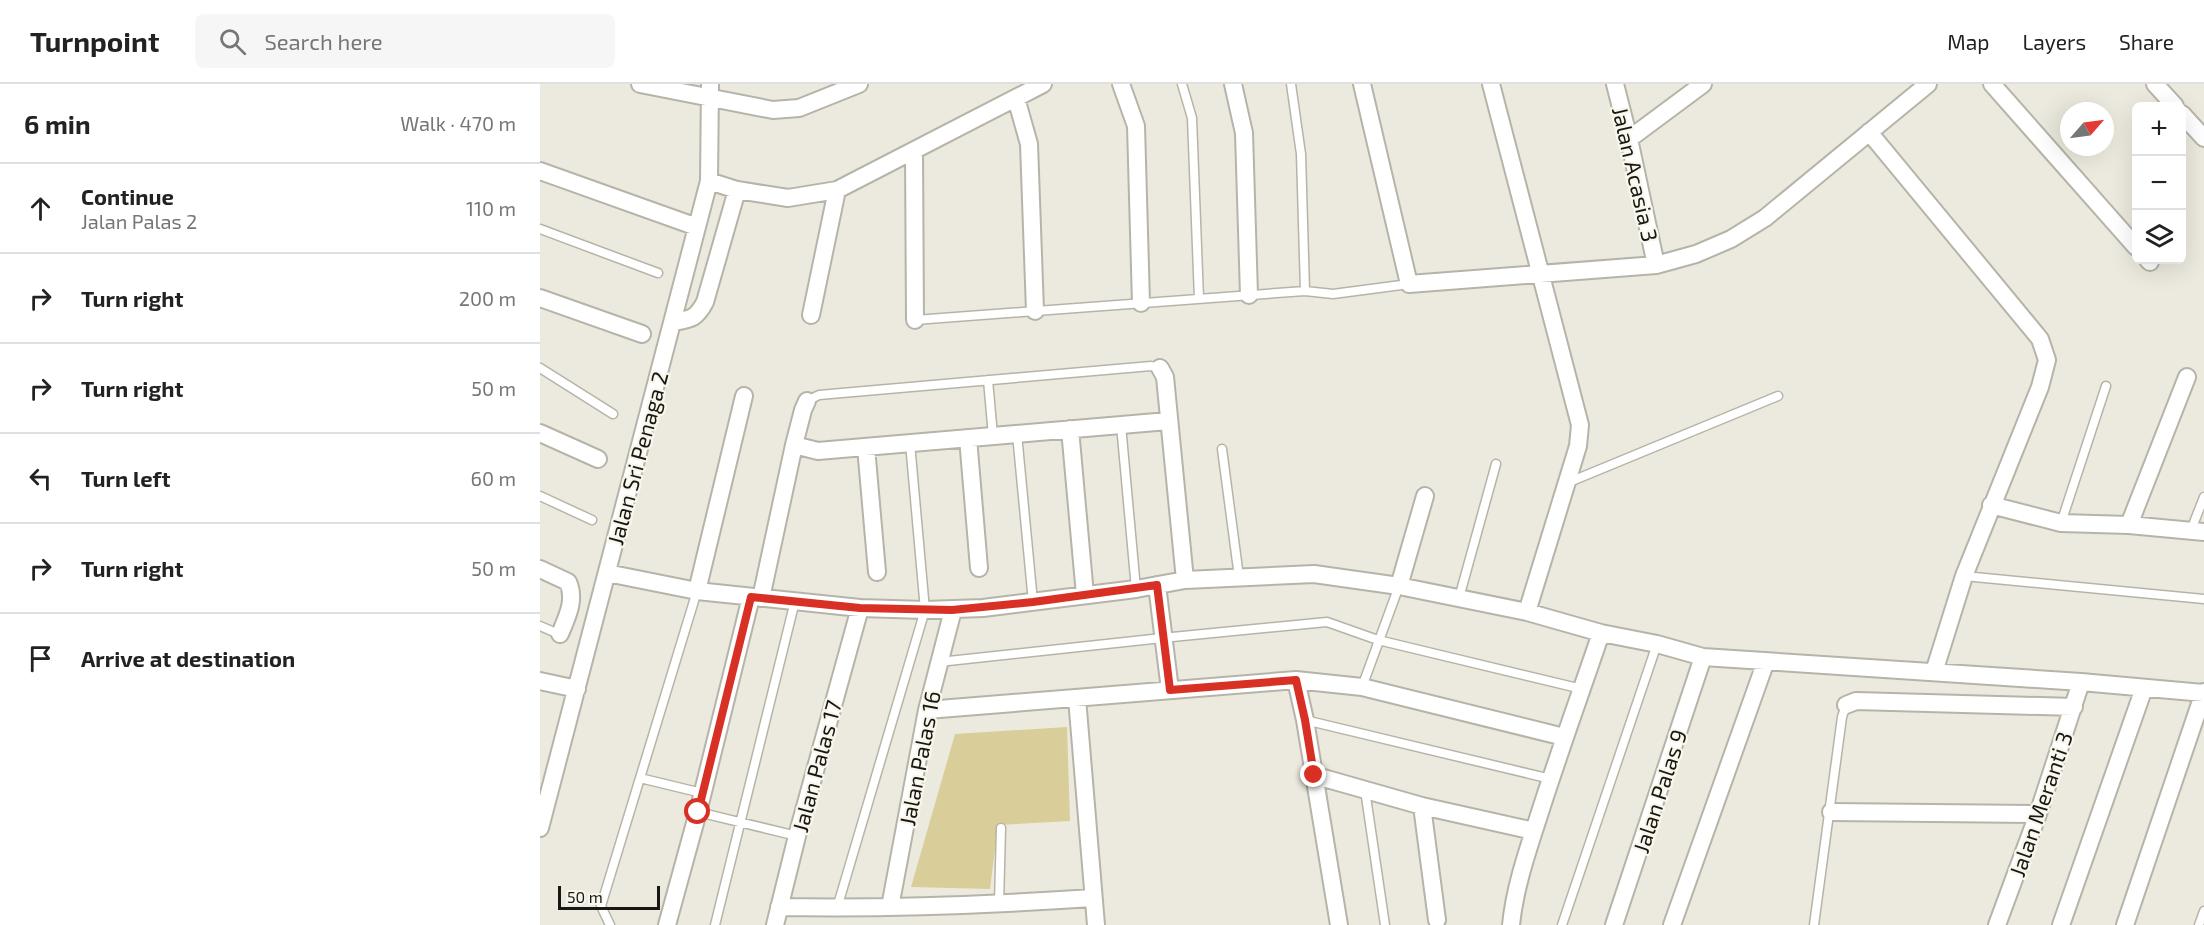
<!DOCTYPE html>
<meta charset="utf-8">
<style>
body{margin:0;font-family:"Exo 2",sans-serif;background:#f6f6f6;color:#222}
.controls{position:absolute;right:18px;top:18px;display:grid;overflow:hidden;border-radius:9px;box-shadow:0 6px 24px #0002}
.controls button{width:54px;height:54px;display:grid;place-items:center;padding:0;border:0;border-bottom:2px solid #e0e0e0;background:#fff;color:#222;font:30px sans-serif}
.compass{position:absolute;left:1520px;top:18px;width:54px;height:54px;border-radius:50%;background:#fff;box-shadow:0 6px 24px #0002;rotate:62deg}
.scale{position:absolute;left:18px;bottom:15px;width:102px;box-sizing:border-box;padding-left:6px;border:3px solid #181713;border-top:0;font-size:16px;line-height:21px;white-space:nowrap;color:#181713;-webkit-text-stroke:4px #f9f7ec;paint-order:stroke}
.stop{position:absolute;width:18px;height:18px;margin:-14px;border:4px solid #d93025;border-radius:50%;background:#fff}
.stop.end{background:#d93025;border-color:#fff;box-shadow:0 2px 6px #0008}
.list{margin:0;padding:0;list-style:none}
h2{display:flex;justify-content:space-between;align-items:center;height:78px;margin:0;padding:0 24px;font-size:26px}
h2 small{font-size:20px;font-weight:400;color:#767676}
.list li{display:grid;grid-template-columns:39px 1fr auto;gap:18px;align-items:center;box-sizing:border-box;height:90px;padding:0 24px;border-top:2px solid #e0e0e0}
.list b{display:block;font-size:22px;white-space:nowrap}
.list p{margin:0;font-size:20px;white-space:nowrap;color:#767676}
.list em{font-size:20px;font-style:normal;color:#767676}
.icon{flex:none;width:33px;height:33px;fill:none;stroke:currentColor;stroke-width:2;stroke-linecap:round;stroke-linejoin:round}
.map{position:relative;flex:none;width:1664px;height:841px;overflow:hidden}
header{display:flex;align-items:center;gap:36px;box-sizing:border-box;height:84px;padding:0 30px;background:#fff;border-bottom:2px solid #e0e0e0}
header strong{font-size:28px}
nav{display:flex;gap:33px;margin-inline-start:auto;font-size:21px}
.search{width:420px;height:54px;background:#f6f6f6;display:flex;align-items:center;gap:15px;box-sizing:border-box;padding:0 21px;border-radius:9px;color:#767676;font-size:22px}
main{display:flex}
aside{flex:1;background:#fff}
.map>svg:first-child{display:block}
.green{fill:#d9ce99}
.lines{fill:none;stroke-linecap:round;stroke-linejoin:round}
.service-casing{stroke:#b6b4a9;stroke-width:11}
.minor-casing{stroke:#b6b4a9;stroke-width:20}
.service{stroke:#fff;stroke-width:8}
.minor{stroke:#fff;stroke-width:16}
.route{stroke:#d93025;stroke-width:8}
.labels{text-anchor:middle;dominant-baseline:central;stroke-width:4.5;stroke-linejoin:round;paint-order:stroke}
.street-label{font-size:22px;fill:#181713;stroke:#f9f7ec}
</style>
<header>
<strong>Turnpoint</strong>
<div class="search"><svg class="icon" aria-label="search" viewBox="0 0 24 24"><circle cx="10" cy="10" r="6"/><path d="M15 15l6 6"/></svg>Search here</div>
<nav><a>Map</a><a>Layers</a><a>Share</a></nav>
</header>
<main>
<aside>
<h2>6 min<small>Walk · 470 m</small></h2>
<ul class="list">
<li><svg class="icon" aria-label="ahead" viewBox="0 0 24 24"><path d="M12 20V5M6 11l6-6 6 6"/></svg><div><b>Continue</b><p>Jalan Palas 2</p></div><em>110 m</em></li>
<li><svg class="icon" aria-label="right" viewBox="0 0 24 24"><path d="M7 20v-9h11M14 6l5 5-5 5"/></svg><div><b>Turn right</b></div><em>200 m</em></li>
<li><svg class="icon" aria-label="right" viewBox="0 0 24 24"><path d="M7 20v-9h11M14 6l5 5-5 5"/></svg><div><b>Turn right</b></div><em>50 m</em></li>
<li><svg class="icon" aria-label="left" viewBox="0 0 24 24"><path d="M17 20v-9H6M10 6l-5 5 5 5"/></svg><div><b>Turn left</b></div><em>60 m</em></li>
<li><svg class="icon" aria-label="right" viewBox="0 0 24 24"><path d="M7 20v-9h11M14 6l5 5-5 5"/></svg><div><b>Turn right</b></div><em>50 m</em></li>
<li><svg class="icon" aria-label="arrive" viewBox="0 0 24 24"><path d="M6 21V4h12l-3 4 3 4H6"/></svg><div><b>Arrive at destination</b></div></li>
</ul>
</aside>
<div class="map">
<svg width="1664" height="841" viewBox="0 0 1664 841">
<rect width="100%" height="100%" fill="#eceade"/>
<path class="green" d="M527,643L530,737L458,741L450,805L371,803L415,650Z"/>
<g class="lines">
<g class="service-casing">
<path id="service" d="M642,0L652,34L659,215
M751,0L761,70L765,207
M0,145L118,189
M375,236L765,207L793,210L869,200
M0,284L73,330
M448,296L453,352
M267,317L279,311L611,282L620,284
M581,341L596,505
M477,350L493,518
M682,365L699,493
M1027,399L1238,312
M0,412L52,436
M1521,439L1566,302
M1651,446L1664,413
M1424,492L1664,515
M919,514L956,380
M0,542L21,551
M399,578L622,554L787,538L838,556L1042,605
M822,603L859,502
M765,636L1011,695
M100,694L162,709
M825,706L845,841
M158,728L257,752
M459,820L461,744
M297,824L385,526L370,359
M70,841L61,822L157,507
M175,841L255,517
M1022,841L1117,560
M1274,841L1302,633L1306,621
M1659,841L1664,827"/>
</g>
<g class="minor-casing">
<path id="minor" d="M100,0L233,26L259,24L319,0
M581,0L596,42L601,219
M693,0L704,49L709,211
M822,0L869,200L1116,181L1156,170L1191,155L1225,134L1388,0
M951,0L1040,341L1038,362L987,528
M1075,0L1089,55L1116,181
M1452,0L1596,163
M1615,0L1635,22
M476,14L489,60L495,227
M1642,30L1664,54
M1329,48L1500,255L1507,276L1500,303L1424,492L1394,588
M1089,55L1163,0
M374,67L375,236
M0,87L157,143
M169,97L197,106L248,114L297,106L503,0
M1608,176L1610,178
M0,214L102,250
M271,231L297,106
M133,238C151,235 156,235 165,218L197,106
M620,284L625,293L645,496
M530,345L545,511
M0,349L58,375
M428,354L439,484
M254,361L278,367L628,337
M326,363L337,488
M1451,421L1521,439L1589,441L1664,448
M1589,441L1647,293
M0,485L28,498C36,516 27,533 20,550
M67,489L157,507L320,524L385,526L443,524L596,505L645,496L774,490L859,502L987,528L1061,549L1117,560L1163,573L1541,598L1664,609
M617,501L630,606
M859,502L885,412
M157,507L204,312
M221,514L254,361L263,326L267,317
M756,596L765,636L799,841
M0,597L37,605
M537,614L556,841
M1306,621L1316,617L1534,623
M387,626L756,596L822,603L1024,653
M773,691L882,722L994,747
M882,722L897,836
M1291,728L1498,730
M0,744L169,97L170,0
M239,823C344,825 448,821 552,814
M350,823L387,626L413,526
M127,841L158,728L211,513
M235,841L257,752L320,524
M971,841C975,801 989,763 1001,725C1020,666 1041,608 1061,549
M1074,841L1163,573
M1132,841L1226,577
M1457,841L1498,730L1541,598
M1521,841L1604,604
M1585,841L1664,608"/>
</g>
<use href="#service" class="service"/>
<use href="#minor" class="minor"/>
</g>
<g class="lines">
<path class="route" d="M158,728L211,513L320,524L412,526L493,518L617,501L630,606L756,596L765,636L774,691"/>
</g>
<g class="labels">
<g class="street-label">
<text transform="translate(1096 90) rotate(77)">Jalan Acasia 3</text>
<text transform="translate(97 374) rotate(-75)">Jalan Sri Penaga 2</text>
<text transform="translate(379 674) rotate(-79)">Jalan Palas 16</text>
<text transform="translate(276 682) rotate(-75)">Jalan Palas 17</text>
<text transform="translate(1119 707) rotate(-72)">Jalan Palas 9</text>
<text transform="translate(1500 720) rotate(-71)">Jalan Meranti 3</text>
</g>
</g>
</svg>
<div class="controls">
<button>+</button>
<button>−</button>
<button><svg class="icon" aria-label="layers" viewBox="0 0 24 24"><path d="M12 4l9 5-9 5-9-5zM3 14l9 5 9-5"/></svg></button>
</div>
<svg class="compass" viewBox="-18 -18 36 36"><path d="M0-13l5 13h-10z" fill="#e53935"/><path d="M0 13l5-13h-10z" fill="#767676"/></svg>
<div class="scale">50 m</div>
<div class="stop" style="left:158px;top:728px"></div>
<div class="stop end" style="left:774px;top:691px"></div>
</div>
</main>
